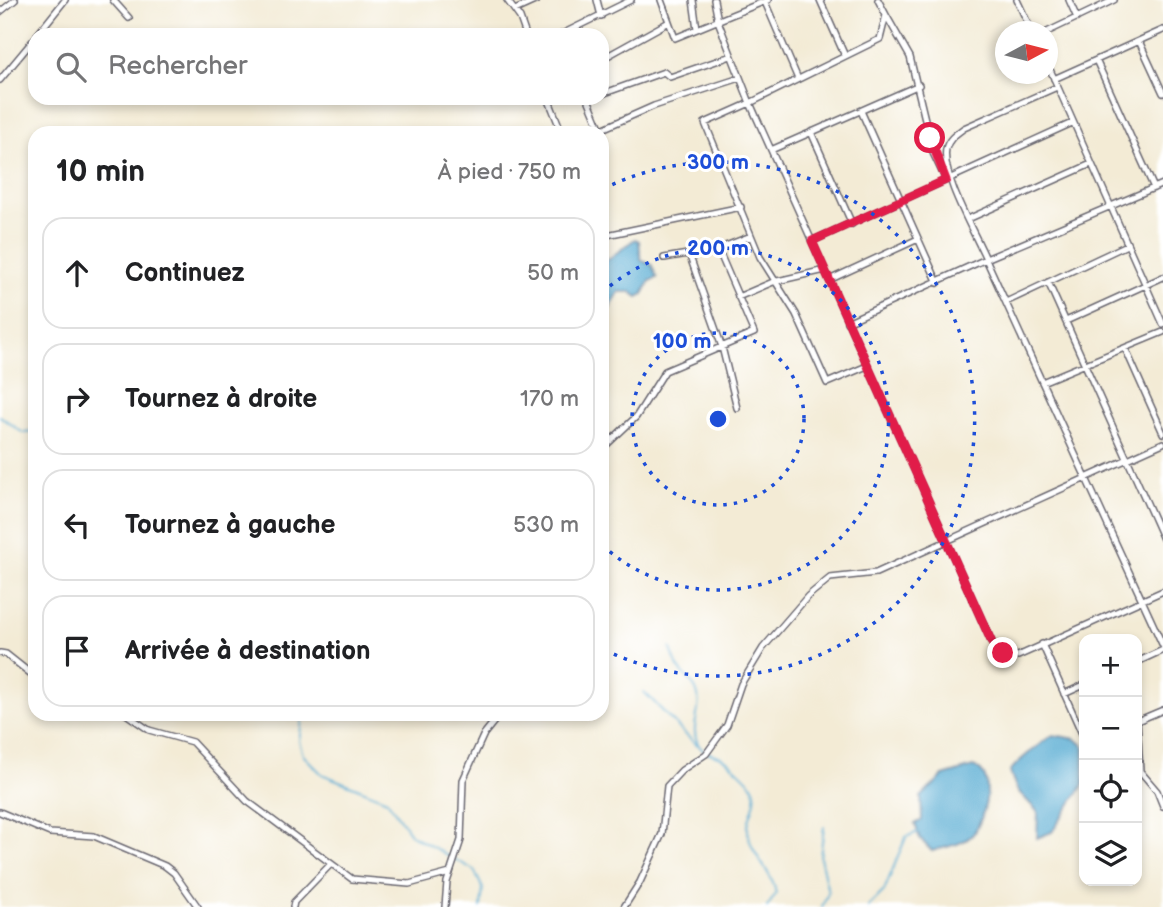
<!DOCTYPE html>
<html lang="fr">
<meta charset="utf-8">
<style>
body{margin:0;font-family:"Balsamiq Sans",sans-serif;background:#f2f2f2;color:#202124}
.controls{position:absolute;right:21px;bottom:21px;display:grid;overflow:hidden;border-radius:14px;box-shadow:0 4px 10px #0003}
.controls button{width:63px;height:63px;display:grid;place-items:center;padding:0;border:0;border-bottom:2px solid #e0e0e0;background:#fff;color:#202124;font:35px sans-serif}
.compass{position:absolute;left:995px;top:21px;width:63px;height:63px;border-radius:50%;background:#fff;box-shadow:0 4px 10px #0003;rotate:83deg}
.stop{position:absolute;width:21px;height:21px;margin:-16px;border:5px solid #e11d48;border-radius:50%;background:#fff}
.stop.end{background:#e11d48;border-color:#fff;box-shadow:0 2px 7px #0008}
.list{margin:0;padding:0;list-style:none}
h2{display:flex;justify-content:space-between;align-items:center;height:91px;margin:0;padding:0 28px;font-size:30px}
h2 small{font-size:23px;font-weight:400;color:#757577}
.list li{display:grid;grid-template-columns:46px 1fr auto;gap:21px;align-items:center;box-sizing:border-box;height:112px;margin:0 14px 14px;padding:0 14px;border:2px solid #e0e0e0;border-radius:21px}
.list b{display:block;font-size:26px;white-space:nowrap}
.list em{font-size:23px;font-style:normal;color:#757577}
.icon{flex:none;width:38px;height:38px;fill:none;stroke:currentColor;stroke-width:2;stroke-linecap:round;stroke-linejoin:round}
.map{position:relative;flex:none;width:1163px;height:907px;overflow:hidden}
.search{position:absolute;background:#fff;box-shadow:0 4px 10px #0003;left:28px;top:28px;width:581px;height:77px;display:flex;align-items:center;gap:18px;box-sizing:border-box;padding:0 24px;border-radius:21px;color:#757577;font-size:26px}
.panel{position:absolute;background:#fff;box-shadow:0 4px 10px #0003;left:28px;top:126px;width:581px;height:595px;border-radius:21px}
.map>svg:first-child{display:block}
.water{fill:#55aad1;stroke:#3c6686;stroke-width:2}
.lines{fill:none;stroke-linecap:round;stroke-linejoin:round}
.stream{stroke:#55aad1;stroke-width:2}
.street-casing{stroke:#6b6871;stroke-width:8}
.street{stroke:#fff;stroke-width:5}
.route{stroke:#e11d48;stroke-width:9}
.ring{fill:none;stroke:#1d4ed8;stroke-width:3.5;stroke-dasharray:3.5 7}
.centre{fill:#1d4ed8;stroke:#fff;stroke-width:3.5}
.ring-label{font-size:21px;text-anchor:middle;font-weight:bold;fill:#1d4ed8;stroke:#fff;stroke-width:6;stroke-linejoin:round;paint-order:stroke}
</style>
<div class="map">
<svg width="1163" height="907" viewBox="0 0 1163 907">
<rect width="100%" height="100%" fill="#fff"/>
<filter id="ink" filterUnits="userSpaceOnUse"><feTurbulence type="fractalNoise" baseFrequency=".0143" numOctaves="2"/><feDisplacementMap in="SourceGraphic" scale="14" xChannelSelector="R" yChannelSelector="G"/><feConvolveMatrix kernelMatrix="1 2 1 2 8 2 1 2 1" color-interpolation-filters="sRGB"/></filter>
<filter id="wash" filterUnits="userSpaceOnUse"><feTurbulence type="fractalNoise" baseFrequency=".00686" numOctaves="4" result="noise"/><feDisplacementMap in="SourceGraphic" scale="28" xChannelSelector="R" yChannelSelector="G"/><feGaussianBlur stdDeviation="1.57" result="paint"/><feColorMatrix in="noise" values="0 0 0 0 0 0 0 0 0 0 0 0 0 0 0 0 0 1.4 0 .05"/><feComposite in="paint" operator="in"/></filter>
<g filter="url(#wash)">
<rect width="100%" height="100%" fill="#f3ebd5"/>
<path class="water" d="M635,239L639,241L641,260L652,265L657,278L650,281L643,294L638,297L631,292H619L608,311L603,310L602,264Z
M1053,735L1076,739L1084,746V784L1052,832L1037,838L1038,812L1017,790L1010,772C1014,764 1043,741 1053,735Z
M973,767C997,773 985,818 973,834C964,845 944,847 932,851L920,839L915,824L922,820L921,797L943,776Z"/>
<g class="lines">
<path class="stream" d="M0,416L23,433L35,432
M670,647C673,653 675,661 678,667C684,676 693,681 697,692C703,710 689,726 698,744C703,754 713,753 721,757C729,761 747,778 752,785C762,800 746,816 748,831C750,855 773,871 776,894L767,907
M644,692C656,703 688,740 698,745
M295,714L302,720L299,741L303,755L322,774L387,800L411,835L474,870L483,889L481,907
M822,907L828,892L820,857L824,827
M868,907L884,891L906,837L918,832"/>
</g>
</g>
<g filter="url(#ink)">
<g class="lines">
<g class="street-casing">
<path id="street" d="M113,0L129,18
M507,0L520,18L526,35
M597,0L601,16
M661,0L675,38L768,0
M693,0L697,29
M714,0L718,21L750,103L705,123L760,257L796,314L827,383L867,366
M820,0L845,56
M878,0L886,15L880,39L750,103L993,645L1003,654L1018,656L1163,591
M1017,0L1032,32
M1069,0L1077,18
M765,2L798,79
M515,10L537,0
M0,12L15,0
M886,15L910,57L933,153L946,180
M1047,32L1114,0
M37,35L65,0
M560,35L631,0
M1139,41L1163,93
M602,59L669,22
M1096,60L1154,188
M1048,65L1163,324
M1054,79L1163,30
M0,80L35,38
M602,94L664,72L670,77L731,56
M548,98L562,133
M591,98L588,99L601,130
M861,111L938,283
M811,132L852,224
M593,133L654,106L740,78
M771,150L919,85
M1163,184L986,259L1042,382L1163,332
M968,219L1091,164
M602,236L741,207
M812,241L1072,123
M689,254L722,347L737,408
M664,258L718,249L751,236
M829,280L918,239
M1048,282L1163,539
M738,297L773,282L825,270
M1006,302L1127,245
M1066,321L1163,277
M847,322L986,259C975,233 941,176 946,149C948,139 956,134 964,128L1057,87
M1125,348L1163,433
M1042,382L1163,646
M602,449L636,417L665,371L754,333L718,249
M1042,644L1084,738
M0,653L6,654L35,677
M1137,662L1163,650
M1064,694L1084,685
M126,714L149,730L192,742L247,801L352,879L409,884L450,873
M1137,720L1140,771L1157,791L1163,806
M1137,721L1163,710
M0,812L50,833L94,836L165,866L174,873L198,907
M293,907L294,902L330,865
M445,907L447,882L461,840L463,780L484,734L500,714
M624,907L640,882L662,834L667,786L682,770L706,754L727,725L741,684L763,648L808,596L830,578L876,573L1163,443"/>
</g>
<use href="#street" class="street"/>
</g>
</g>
<g class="lines" filter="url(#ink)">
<path class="route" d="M930,138L946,180L812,241L993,645L1003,653"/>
</g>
<g class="ring">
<circle cx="718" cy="419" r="86"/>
<path d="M602 293A171 171 0 1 1 602 545"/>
<path d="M603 189A257 257 0 1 1 603 649"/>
</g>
<circle cx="718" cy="419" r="10" class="centre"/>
<g class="ring-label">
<text x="718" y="169">300 m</text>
<text x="718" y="255">200 m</text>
<text x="682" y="348">100 m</text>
</g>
</svg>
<div class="controls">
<button>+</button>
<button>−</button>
<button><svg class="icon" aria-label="locate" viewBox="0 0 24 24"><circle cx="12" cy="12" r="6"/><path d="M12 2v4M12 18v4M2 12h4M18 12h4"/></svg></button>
<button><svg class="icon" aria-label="layers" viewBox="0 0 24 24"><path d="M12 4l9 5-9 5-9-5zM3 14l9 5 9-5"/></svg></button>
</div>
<svg class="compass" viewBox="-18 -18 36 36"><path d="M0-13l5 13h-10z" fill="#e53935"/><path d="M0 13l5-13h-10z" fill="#757577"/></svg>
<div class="stop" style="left:930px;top:138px"></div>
<div class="stop end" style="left:1003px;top:653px"></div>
<div class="search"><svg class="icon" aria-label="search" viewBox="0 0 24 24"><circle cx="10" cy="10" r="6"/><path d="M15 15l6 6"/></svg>Rechercher</div>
<section class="panel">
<h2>10 min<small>À pied · 750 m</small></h2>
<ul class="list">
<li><svg class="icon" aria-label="ahead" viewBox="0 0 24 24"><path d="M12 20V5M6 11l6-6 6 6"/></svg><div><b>Continuez</b></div><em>50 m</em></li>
<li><svg class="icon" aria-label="right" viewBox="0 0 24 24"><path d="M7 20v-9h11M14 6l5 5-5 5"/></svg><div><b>Tournez à droite</b></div><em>170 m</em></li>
<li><svg class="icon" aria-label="left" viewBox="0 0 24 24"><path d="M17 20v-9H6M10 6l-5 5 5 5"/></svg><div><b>Tournez à gauche</b></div><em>530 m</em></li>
<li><svg class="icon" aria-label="arrive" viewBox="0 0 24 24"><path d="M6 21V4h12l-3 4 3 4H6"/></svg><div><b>Arrivée à destination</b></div></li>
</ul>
</section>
</div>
